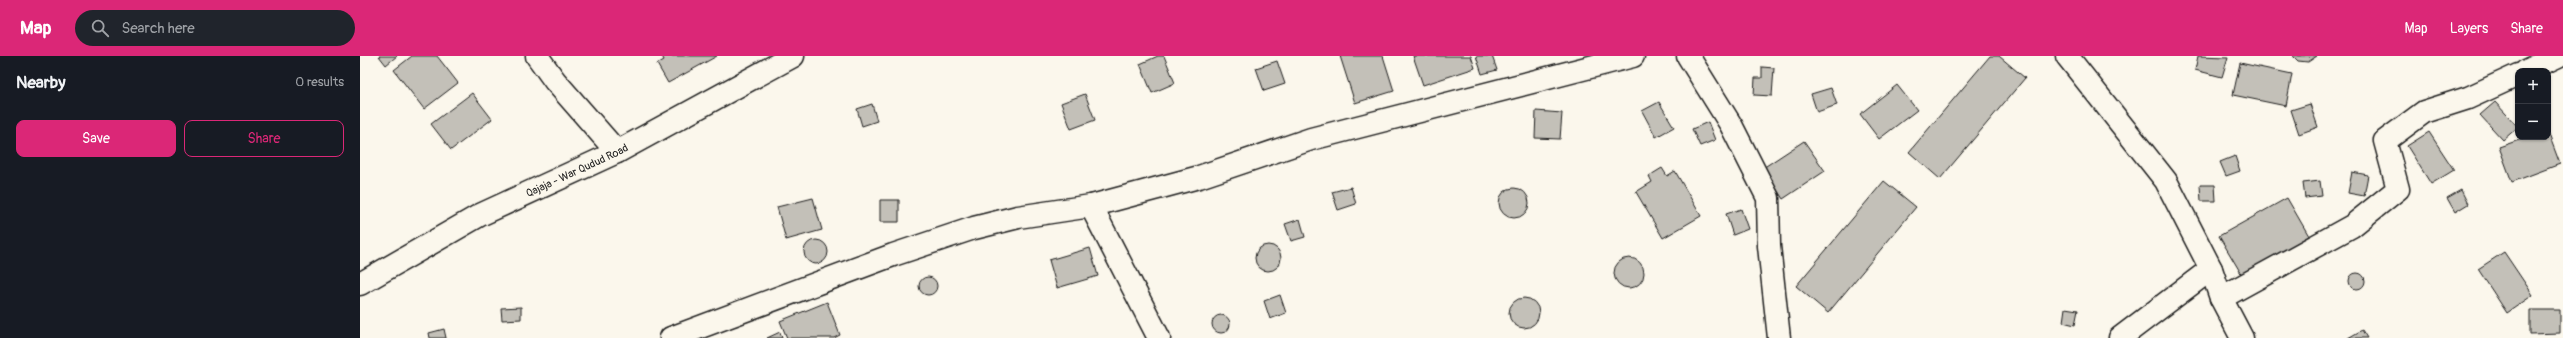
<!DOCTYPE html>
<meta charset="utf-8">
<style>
body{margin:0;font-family:Pangolin,sans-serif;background:#20242c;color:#f1f3f6}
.controls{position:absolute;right:12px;top:12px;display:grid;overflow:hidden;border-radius:8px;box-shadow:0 1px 3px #0004}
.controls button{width:36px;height:36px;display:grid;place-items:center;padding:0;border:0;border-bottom:1px solid #363941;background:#171b24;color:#f1f3f6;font:20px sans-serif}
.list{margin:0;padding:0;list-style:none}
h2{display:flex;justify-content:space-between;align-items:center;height:52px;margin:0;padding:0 16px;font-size:17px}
h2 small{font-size:13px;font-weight:400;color:#9ea1a6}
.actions{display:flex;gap:8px;padding:12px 16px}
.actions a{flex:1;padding:9px 0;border:1px solid #db2777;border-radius:8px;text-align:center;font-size:14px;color:#db2777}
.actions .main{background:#db2777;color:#fff}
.icon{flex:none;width:22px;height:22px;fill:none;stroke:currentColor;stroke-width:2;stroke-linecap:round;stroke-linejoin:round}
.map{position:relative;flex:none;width:2203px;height:282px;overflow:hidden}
header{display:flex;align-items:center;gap:24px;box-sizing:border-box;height:56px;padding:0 20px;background:#db2777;color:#fff}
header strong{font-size:19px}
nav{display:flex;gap:22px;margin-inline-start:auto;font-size:14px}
.search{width:280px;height:36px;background:#20242c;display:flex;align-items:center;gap:10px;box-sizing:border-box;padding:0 14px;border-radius:22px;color:#9ea1a6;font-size:15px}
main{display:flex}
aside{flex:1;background:#171b24}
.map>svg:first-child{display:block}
.building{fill:#c3c0b8;stroke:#1c1c1c}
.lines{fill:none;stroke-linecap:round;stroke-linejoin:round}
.minor-casing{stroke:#1c1c1c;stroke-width:25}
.minor{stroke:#fbf7ec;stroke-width:22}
.labels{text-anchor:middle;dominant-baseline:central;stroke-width:3.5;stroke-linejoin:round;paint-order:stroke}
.street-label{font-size:11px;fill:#1c1c1c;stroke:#fbf7ec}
</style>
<header>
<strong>Map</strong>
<div class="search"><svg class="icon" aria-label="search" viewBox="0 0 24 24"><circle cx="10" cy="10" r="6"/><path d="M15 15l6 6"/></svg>Search here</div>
<nav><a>Map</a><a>Layers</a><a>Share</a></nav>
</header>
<main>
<aside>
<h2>Nearby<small>0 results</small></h2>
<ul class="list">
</ul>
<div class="actions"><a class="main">Save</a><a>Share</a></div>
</aside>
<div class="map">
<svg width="2203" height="282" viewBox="0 0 2203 282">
<rect width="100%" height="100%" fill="#fbf7ec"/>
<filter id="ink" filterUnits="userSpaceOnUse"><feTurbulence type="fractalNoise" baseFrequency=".025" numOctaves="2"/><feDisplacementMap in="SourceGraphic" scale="8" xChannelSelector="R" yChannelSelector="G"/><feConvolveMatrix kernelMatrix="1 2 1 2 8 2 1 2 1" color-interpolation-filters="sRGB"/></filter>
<g filter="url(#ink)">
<path class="building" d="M19,0H37L26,9Z
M52,0H77L98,27L64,53L34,14Z
M302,0H357L308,27L297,8L304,4Z
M798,0H804L815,27L792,37L780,8Z
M980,0H1023L1034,35L995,47Z
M1053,0H1111L1115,12L1063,29Z
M1116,0H1132L1137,14L1122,18Z
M1630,0H1639L1665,22L1580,123L1549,96Z
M1838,0L1868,1L1862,21L1835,14Z
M1933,0H1957L1948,6L1938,5Z
M917,5L925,28L904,35L896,12Z
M1880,7L1932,18L1926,50L1873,39Z
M1402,11L1414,12L1412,40L1394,39L1395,22H1402Z
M1537,29L1557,54L1519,83L1500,58Z
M1471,32L1477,49L1457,56L1451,38Z
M112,37L132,63L91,94L71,68Z
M725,38L735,64L711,73L701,47Z
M1299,46L1314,71L1296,81L1282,55Z
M2135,46L2158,71L2143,84L2120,59Z
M512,48L517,65L502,70L497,53Z
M1950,48L1958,71L1939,78L1931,54Z
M1176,55L1202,57L1200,83L1175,82Z
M1348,66L1355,84L1340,90L1332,73Z
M2069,76L2094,114L2071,128L2047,90Z
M2188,76L2200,108L2152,126L2139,91L2168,81H2188Z
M1444,85L1465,115L1423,143L1403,112Z
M1875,100L1880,115L1866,120L1860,106Z
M1302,112L1307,120L1315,115L1341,160L1303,182L1276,136L1292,126L1289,120Z
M1992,116L2008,119L2004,140L1988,137Z
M1524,125L1556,151L1468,257L1436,230Z
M1960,125L1962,140L1945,142L1943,127Z
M1840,129H1855L1856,145H1841Z
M991,131L996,148L978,154L972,136Z
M1139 147a15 15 0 1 1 30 0a15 15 0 1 1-30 0Z
M2101,134L2108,148L2095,156L2087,142Z
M453,142L462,174L426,184L417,151Z
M1927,142L1949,180L1882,219L1859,180Z
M520,144H539V166H520Z
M1381,153L1388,173L1373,179L1366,158Z
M940,163L945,181L931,185L925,168Z
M444 196a12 12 0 1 1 24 0a12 12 0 1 1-24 0Z
M895 202a13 13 0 1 1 26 0a13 13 0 1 1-26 0Z
M730,192L738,220L697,232L689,204Z
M2144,196L2173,239L2147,257L2118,213Z
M1254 217a15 15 0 1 1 30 0a15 15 0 1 1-30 0Z
M1989 225a8 8 0 1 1 16 0a8 8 0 1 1-16 0Z
M559 230a9 9 0 1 1 18 0a9 9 0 1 1-18 0Z
M920,239L926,257L910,263L904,245Z
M1149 257a15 15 0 1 1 30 0a15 15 0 1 1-30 0Z
M467,246L480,279L474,282H427L420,265Z
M161,251V263L142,264L141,252Z
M1705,252L1718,254L1715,269L1703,266Z
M2170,254H2200V277L2170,278Z
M852 268a9 9 0 1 1 18 0a9 9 0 1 1-18 0Z
M84,273L86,282H70L69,277Z
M2002,274L2007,282H1988Z
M420,276L422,282H407Z"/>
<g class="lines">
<g class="minor-casing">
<g id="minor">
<path d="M177,0L195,25L257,96"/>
<path d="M1328,0L1371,69L1408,142L1409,190L1419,282"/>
<path d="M1707,0L1806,125L1851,213L1861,242L1882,282"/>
<path d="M2166,15L2198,0"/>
<path d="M731,150L799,282"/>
<path id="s1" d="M0,228L120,159L257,96L433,0"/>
<path d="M1861,242L1992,170L2038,133L2025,85L2064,56L2108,42L2158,19"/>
<path d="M311,282L533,199L614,172L658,161L731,150L839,121L951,83L1273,0"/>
<path d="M1760,282L1851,213"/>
</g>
</g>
<use href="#minor" class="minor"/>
</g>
</g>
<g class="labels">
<g class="street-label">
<text stroke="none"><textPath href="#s1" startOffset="245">Qajaja - War Qudud Road</textPath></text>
</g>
</g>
</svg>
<div class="controls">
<button>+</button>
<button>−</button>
</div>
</div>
</main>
